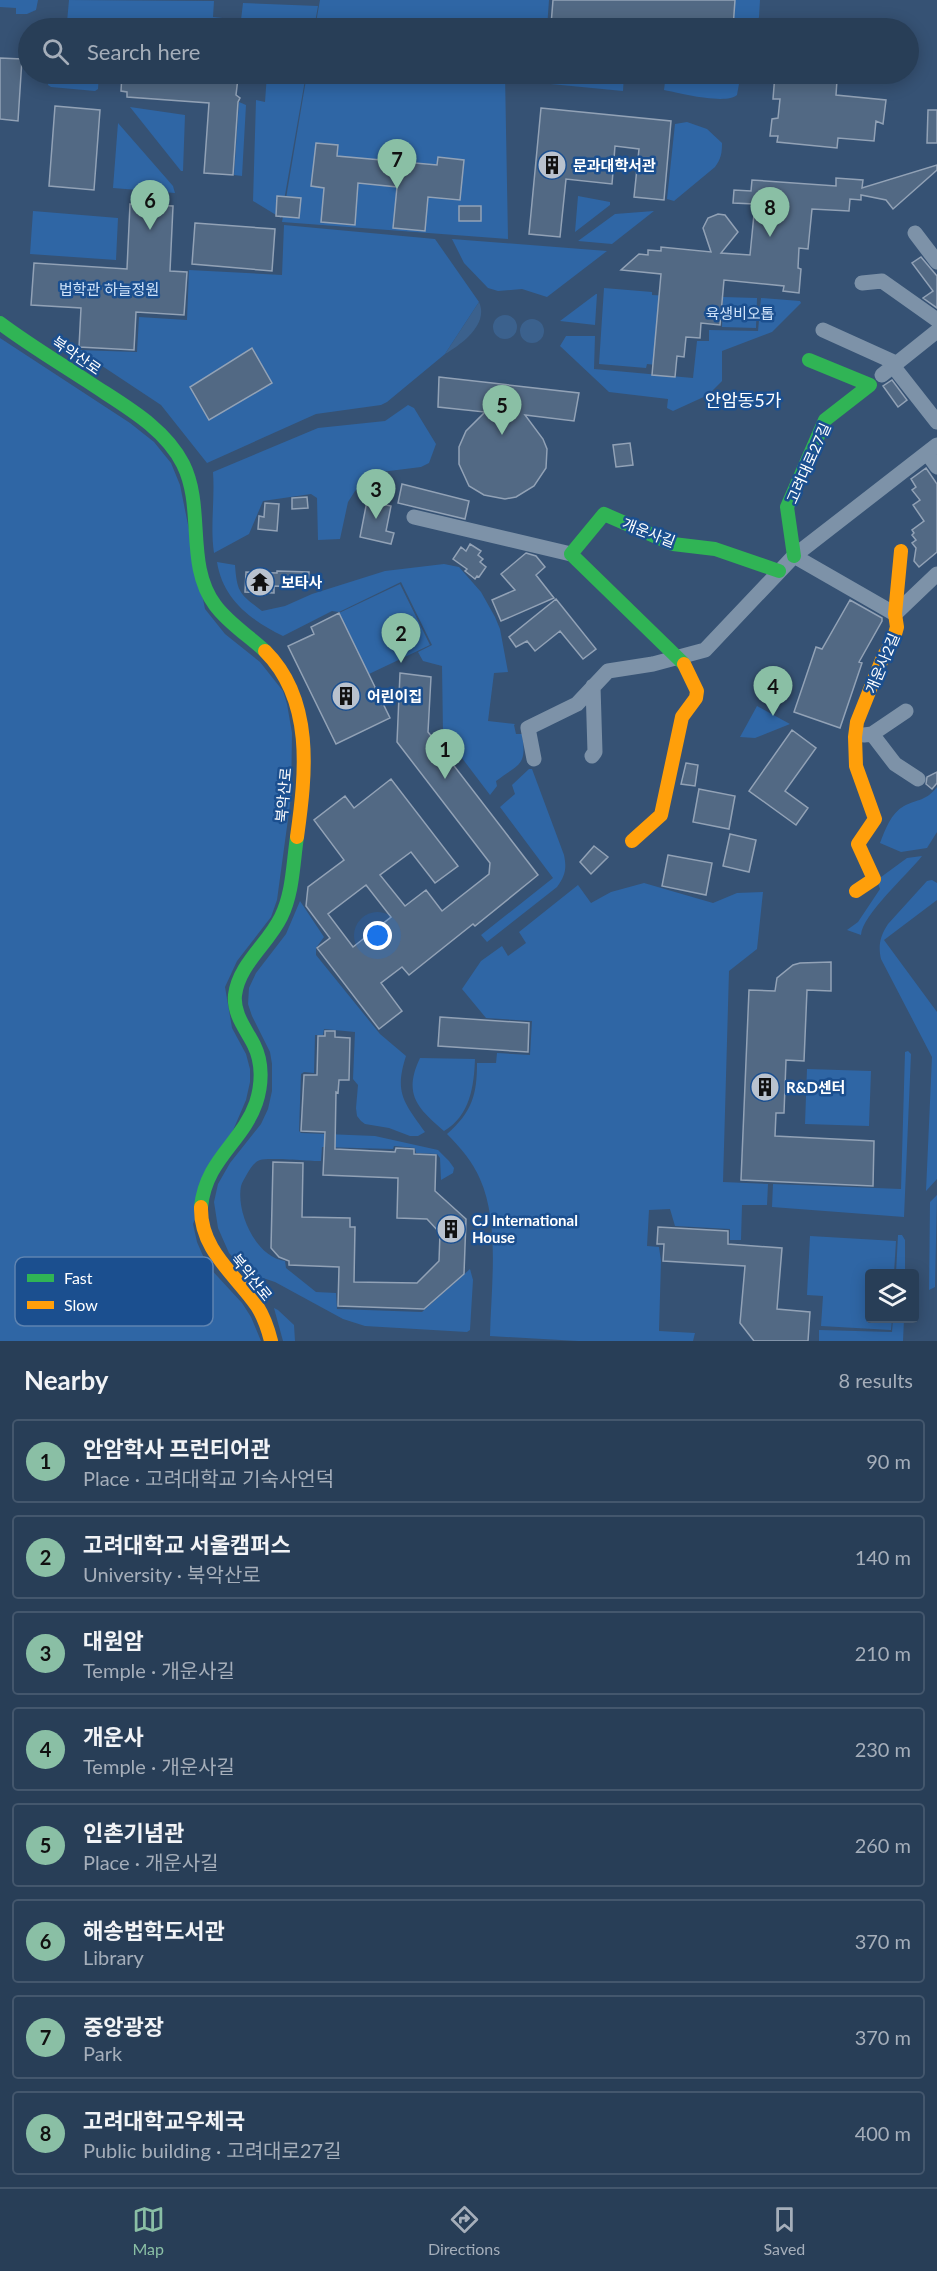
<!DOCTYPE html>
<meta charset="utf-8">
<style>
body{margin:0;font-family:Lato,"Noto Sans KR",sans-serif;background:#30455d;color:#f1f3f6}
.controls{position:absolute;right:18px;bottom:18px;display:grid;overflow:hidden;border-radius:6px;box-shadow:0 3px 15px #0003}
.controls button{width:54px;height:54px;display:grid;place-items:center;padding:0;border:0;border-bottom:2px solid #44576d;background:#283e57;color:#f1f3f6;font:30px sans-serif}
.you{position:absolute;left:378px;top:936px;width:21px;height:21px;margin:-15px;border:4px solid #fff;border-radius:50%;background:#1a73e8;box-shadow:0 0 0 9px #1a73e833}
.badge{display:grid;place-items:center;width:39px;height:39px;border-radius:50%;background:#8abfa5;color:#111;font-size:20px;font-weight:700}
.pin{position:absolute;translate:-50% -50px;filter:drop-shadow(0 2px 3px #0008)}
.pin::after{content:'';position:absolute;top:32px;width:21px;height:18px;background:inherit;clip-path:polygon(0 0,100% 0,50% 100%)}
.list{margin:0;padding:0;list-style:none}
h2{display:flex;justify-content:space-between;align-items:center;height:78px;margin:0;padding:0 24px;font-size:26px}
h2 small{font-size:20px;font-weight:400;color:#a5aeba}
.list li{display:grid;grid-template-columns:39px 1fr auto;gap:18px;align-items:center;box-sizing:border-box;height:84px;margin:0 12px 12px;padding:0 12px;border:2px solid #44576d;border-radius:6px}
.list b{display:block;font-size:22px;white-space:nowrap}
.list p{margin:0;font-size:20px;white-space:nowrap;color:#a5aeba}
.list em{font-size:20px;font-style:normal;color:#a5aeba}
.icon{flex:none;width:33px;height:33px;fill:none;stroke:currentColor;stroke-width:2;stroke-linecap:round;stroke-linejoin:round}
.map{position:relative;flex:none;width:937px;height:1341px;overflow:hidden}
.search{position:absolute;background:#283e57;box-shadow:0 3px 15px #0003;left:18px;right:18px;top:18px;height:66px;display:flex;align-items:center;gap:15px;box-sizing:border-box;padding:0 21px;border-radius:33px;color:#a5aeba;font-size:22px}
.sheet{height:846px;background:#283e57}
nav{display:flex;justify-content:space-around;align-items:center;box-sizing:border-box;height:84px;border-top:2px solid #44576d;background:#283e57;font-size:16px;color:#a5aeba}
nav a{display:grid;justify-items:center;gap:3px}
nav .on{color:#8abfa5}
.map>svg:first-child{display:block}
.green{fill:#2f66a5}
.water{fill:#3b618d}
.building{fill:#526984;stroke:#92a2b6;stroke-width:1.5;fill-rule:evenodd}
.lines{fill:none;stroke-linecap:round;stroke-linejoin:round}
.street{stroke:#7d92a8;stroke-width:15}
.fast{stroke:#30b455;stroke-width:14}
.slow{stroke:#ff9f0a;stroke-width:14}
.labels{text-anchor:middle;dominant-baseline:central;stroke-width:5;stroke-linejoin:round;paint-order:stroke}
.poi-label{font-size:15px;font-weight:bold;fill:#fff;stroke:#1b4f8f;text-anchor:start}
.park-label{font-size:15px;fill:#cfe3fa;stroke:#1b4f8f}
.street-label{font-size:15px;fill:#fff;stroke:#1b4f8f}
.quarter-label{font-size:18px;fill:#fff;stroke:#1b4f8f}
.key{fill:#1b4f8f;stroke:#5f84b1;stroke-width:1.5}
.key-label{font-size:16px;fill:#fff}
</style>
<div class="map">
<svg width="937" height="1341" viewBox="0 0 937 1341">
<rect width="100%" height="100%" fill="#365274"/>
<path class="green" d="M0,0H38L36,10L27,14H16V8L0,7Z
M69,0L214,1L213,17L241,20L243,3L318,6L314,28H70L67,22Z
M320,0H549L547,28H315Z
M723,0H760L759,17L755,28H721Z
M49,74H99L98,89L95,91L51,87L48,85Z
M267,74H306L281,218L253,201L256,100L265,102Z
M307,74H505L508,239L282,222Z
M554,74H624L623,91L530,82L540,77Z
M666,74H737L740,78L737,95C726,105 679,93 664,90Z
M239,102L246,105L242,176L234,175Z
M130,107L185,115L183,171H181Z
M687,122L707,129L722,143C722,153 721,159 715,167L674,201L667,199L675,124Z
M118,123L173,186L175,193L113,188Z
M578,196L610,202V205L575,232Z
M33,211L118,218L116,260L30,254Z
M654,211L612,244L578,241L615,214Z
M284,225L435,239L479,302L445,354L387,402L381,405L316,414L207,463L161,405L78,350L137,352L139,317L187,320L189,270L282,275Z
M452,239L607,251L547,297L522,289L498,291L488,288L464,263Z
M604,288L652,292V295L670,296L666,366L647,364L646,368L599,364Z
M596,294H597L595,325L560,321Z
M723,297L757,298L756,328L722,327Z
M761,298L800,301L801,303L772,332L722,351V381L708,395L673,411L667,408L668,399L609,392L560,346L566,336H595L594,369L693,378L697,341H709V330L758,331Z
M0,338L130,423L154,442L171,463L180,485L205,609L225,634L260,662L283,691L287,704L292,733L291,797L277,900L271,917L237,961L225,987L232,1028L246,1054L250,1069V1082L246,1100L193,1224L197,1242L207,1265L242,1303L251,1317L261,1341H0Z
M408,405L414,408L436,444L429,463L421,467L381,472L355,491L348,502L340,539L318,540L317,498L311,494L263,501L249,534L214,553C210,526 215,500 213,472L318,428L385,421Z
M217,562L235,565C237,593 240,594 262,611L285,606L312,594L385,571L444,564L459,567L481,592L495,617L500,629L508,672L494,673L488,721L515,724L514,725L516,734H522C527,766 520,763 496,781L497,786L490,795L443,733L442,666L423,661L418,652L432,645L401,582L339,612L332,611L283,636C251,620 223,600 217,562Z
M400,584L430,645L369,674L339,613Z
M757,706L790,724L755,738L740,737Z
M529,769H532L564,855C567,869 565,876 557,887L487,942L481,935L553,878L500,807L515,794L512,785Z
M937,787V832L927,848L901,852L880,843C885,830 891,813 904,806C918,799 926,801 937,787Z
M922,856C908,874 862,915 861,935L847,930L858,922L880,889L877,880L907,858Z
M932,880L937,883V900L884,940L937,1012V1179L926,1191L932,1057L881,959C878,946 880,936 888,924L927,881Z
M644,883L713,903L737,893L763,892L757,949L729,971L723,1182L768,1184L767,1205H742L741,1240H730V1229L675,1226L670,1209L649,1210L647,1246L659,1247L661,1261L659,1331L695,1333L693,1341H578L490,1336C491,1287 500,1224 480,1179C473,1162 460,1147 447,1134C472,1112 477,1095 477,1063H496L497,1053L530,1055L532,1021L486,1018L462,989L481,961L502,946L508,956L526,943L519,932L578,885L591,903L611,892Z
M300,901L324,937L316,948V955L380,1034L406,1056C394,1093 404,1102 425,1132L418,1136H410L389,1128L365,1124L361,1121L357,1116L356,1108L358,1085L353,1079L355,1032L324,1029L323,1035H315L314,1073L304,1072L301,1074L299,1131L301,1133L375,1136L438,1150L449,1161L454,1168L453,1173L441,1180L440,1158L437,1154L416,1153L415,1148L394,1146L393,1149L322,1147L321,1161C309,1161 268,1157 260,1160C254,1162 250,1169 247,1174C245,1178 242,1182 241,1186C236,1213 256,1257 285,1261L286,1268L316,1292L336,1293L337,1309L422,1312L470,1269L473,1280L470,1330L467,1332L365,1326L343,1319L275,1282L248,1273L229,1253L218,1228L214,1202L218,1184L230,1163L261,1124L268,1109L272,1091V1064L270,1052L252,1016L248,1004L249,988L256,973L286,934Z
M908,1051L911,1054L904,1217L772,1207L773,1184L901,1189L905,1052Z
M420,1058L475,1059C474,1086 470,1116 444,1131C417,1108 403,1094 420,1058Z
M807,1069L871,1071L869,1126L805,1124Z
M937,1195L935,1287L929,1290L930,1202Z
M898,1235H902L905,1240V1273H896Z
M810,1236L896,1241L894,1273L870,1274V1318L892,1319L891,1330L821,1326L823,1296L807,1295Z
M274,1308L278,1310L294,1325L295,1341H283Z
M893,1319H904L903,1341H819V1330L892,1332Z"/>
<path class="water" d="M479,302C489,324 462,344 445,354Z
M493 327a12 12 0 1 1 24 0a12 12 0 1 1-24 0Z
M520 331a12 12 0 1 1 24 0a12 12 0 1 1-24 0Z"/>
<path class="building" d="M553,0H735L733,28H597L551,25Z
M0,58L22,59L18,121L0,119Z
M122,74L210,79L219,74L220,76L238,78L236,95L240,98L238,102L233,175L204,173L209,103L127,97V92L121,91Z
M775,74L837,80L836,95L886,100L883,124L876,121L874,141L838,138L837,148L777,142L778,136H770L772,119L778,118L780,99H773Z
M55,106L100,110L94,190L49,186Z
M541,108L671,121L664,200L634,197L639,149L615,146L612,184L566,179L560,237L529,234Z
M928,110H937V143H927Z
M316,143L338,145L337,156L437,165L438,157L464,160L460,200L428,197L425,231L393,228L397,187L358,183L355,225L321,222L324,188L311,186Z
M937,165V170L893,209L886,200L861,195V200L850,199L849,211L812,209L808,249L799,248L798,268L801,269L799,293L783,291L784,286L724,280L720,325L701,323L700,338L686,337L684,357L677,356L675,377L652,375L661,274L621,270L639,254L648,255V250L661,251V247L711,252L703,228L708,218L718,214L725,215L738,232L721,253L750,255L755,204L733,203L734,190L751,191L752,180L836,186V178L863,180L862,188Z
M277,196L301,198L299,218L276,216Z
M130,204L173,206L170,271L187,272L184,315L136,312L134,350L79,347L81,308L31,305L34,263L127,269Z
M459,206H481V221H459Z
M195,223L275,229L272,271L192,264Z
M921,257L937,276V308L923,298L933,291L912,263Z
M252,348L272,383L209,420L190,387Z
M439,377L579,393L574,421L525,415L543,439L547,449L546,468L534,486L516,497L505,499L484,495L469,486L459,464V447L466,431L485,412L438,407Z
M892,380L907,400L898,407L883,386Z
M630,443L633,465L616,467L613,445Z
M926,468L937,484V552L919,567L914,561L916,548L912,543L916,540L912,535L914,533L912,530L924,521L913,505L920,500L912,490L916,487L911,479Z
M402,484L469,501L465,519L398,503Z
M307,497L308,508L292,509V498Z
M367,501L391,506L386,531L394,533L391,544L360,537Z
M265,503L279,504L277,531L258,529L259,516L264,517Z
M470,544L481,551L478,555L483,559L480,562L486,567L479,577L477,576L475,579L465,571L467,569L453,559L461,547L466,551Z
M526,553L536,556L545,567L536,575L554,598L501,621L492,600L515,590L501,574Z
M277,571L309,572L308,587L274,586V593L245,592L246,572L277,573Z
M556,599L596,649L583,659L560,631L535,651L527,641L516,647L509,637Z
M850,600L882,618V621L859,662L862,663L840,728L794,712L816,647L822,649Z
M339,613L390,718L336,744L288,646L314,634L311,627Z
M400,673L431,677L428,732L538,875L475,926L473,924L409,975L402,967L381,983L402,1011L379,1029L317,948L330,938L306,906L308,887L344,860L314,820L345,796L354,808L391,779L458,866L435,883L411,852L380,875L405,906L426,890L442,911L489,874L490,863L397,742ZM366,885L391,917L353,947L328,914Z
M792,730L816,748L785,791L808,808L796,825L749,791Z
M686,763L698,765L695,786L681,784Z
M937,772V783L932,789L926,784L927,777Z
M699,789L735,796L729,829L693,822Z
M730,834L756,840L749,872L723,866Z
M594,846L608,857L591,874L580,862Z
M668,855L712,863L706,895L662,886Z
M831,962V991L807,990L804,1061L786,1060L784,1113H776L775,1136L874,1141L873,1186L741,1180L749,990L775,991L777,978L793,965L800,963Z
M440,1017L529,1023L528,1052L438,1046Z
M325,1031H335V1037L350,1038L349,1080H339L338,1093L336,1092L335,1149L395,1152L396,1148L414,1149V1154L436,1155L435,1191L466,1219L464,1274L424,1309L338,1306L339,1267L289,1265V1261L279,1257L271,1248L273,1162L303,1163L302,1217L350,1218V1227H355L354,1282L417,1283L439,1261L440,1233L427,1219L397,1218L398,1178L323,1175L325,1132L301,1131L304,1075H317L318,1036H325Z
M658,1227L728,1231V1244L782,1248L777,1309L810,1312L808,1341H754L740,1323L745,1266L663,1261L664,1244H657Z"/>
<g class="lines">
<path class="street" d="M915,233L937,262
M862,283L882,281L937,320
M823,330L896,363
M893,366L937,422
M882,375L937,331
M927,453L937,467
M414,517L571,554
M794,556L895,614L937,574
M872,734L895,764L918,779
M864,735L872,734L906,711
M592,756L595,752L593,686
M534,759L528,728L577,704L608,671L653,664L705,650L794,556L937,445"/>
<path class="fast" d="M0,323C28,344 58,362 87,381C121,404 164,426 183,464C205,508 185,565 215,605C228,623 249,636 265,651
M794,556L787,507L825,420L870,385L809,360
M684,664L571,554L604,514L673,544L715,549L779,571
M201,1207C206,1159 242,1143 256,1103C262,1085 263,1063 254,1045C246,1029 233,1014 235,995C239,964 268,944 281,917C293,893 293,863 297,837"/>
<path class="slow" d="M265,651C314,700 306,773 297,837
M632,841L661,815L682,717L696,698L697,691L684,664
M856,891L874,879L858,844L875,819L856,766L855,737L857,722L883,657L893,641L897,627L895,614L901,551
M201,1207C200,1250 235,1274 257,1306C264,1317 268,1329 271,1341"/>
</g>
<defs>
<g id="building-disc" transform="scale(1.5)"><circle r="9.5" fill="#b9c2ce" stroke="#1b4f8f"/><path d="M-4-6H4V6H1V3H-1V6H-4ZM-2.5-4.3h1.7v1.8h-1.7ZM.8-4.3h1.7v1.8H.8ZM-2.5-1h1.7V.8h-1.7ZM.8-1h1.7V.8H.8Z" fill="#111"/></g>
<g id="temple-disc" transform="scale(1.5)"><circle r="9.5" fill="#b9c2ce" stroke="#1b4f8f"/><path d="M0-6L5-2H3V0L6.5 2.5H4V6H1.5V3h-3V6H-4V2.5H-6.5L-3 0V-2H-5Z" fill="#111"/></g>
</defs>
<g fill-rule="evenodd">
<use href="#building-disc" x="552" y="165"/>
<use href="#temple-disc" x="260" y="582"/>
<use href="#building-disc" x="346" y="696"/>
<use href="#building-disc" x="765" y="1087"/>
<use href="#building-disc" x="451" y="1229"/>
</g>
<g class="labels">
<g class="poi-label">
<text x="573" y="165">문과대학서관</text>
<text x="281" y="582">보타사</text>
<text x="367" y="696">어린이집</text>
<text x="786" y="1087">R&amp;D센터</text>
<text x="472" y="1220">CJ International<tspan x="472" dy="17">House</tspan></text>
</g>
<g class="park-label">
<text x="109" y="289">법학관 하늘정원</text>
<text x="740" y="313">육생비오톱</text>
</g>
<g class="street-label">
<text transform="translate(77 355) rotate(34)">북악산로</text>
<text transform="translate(808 463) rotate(-66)">고려대로27길</text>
<text transform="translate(649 532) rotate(21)">개운사길</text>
<text transform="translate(882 663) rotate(-67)">개운사2길</text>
<text transform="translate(283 795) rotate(-85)">북악산로</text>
<text transform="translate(252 1277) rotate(51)">북악산로</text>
</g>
<g class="quarter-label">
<text x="743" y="400">안암동5가</text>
</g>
</g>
<rect x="15" y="1257" width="198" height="69" rx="9" class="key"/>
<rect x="27" y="1274" width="27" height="8" fill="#30b455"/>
<rect x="27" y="1301" width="27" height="8" fill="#ff9f0a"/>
<g class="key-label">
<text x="64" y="1284">Fast</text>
<text x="64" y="1311">Slow</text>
</g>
</svg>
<div class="controls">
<button><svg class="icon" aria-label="layers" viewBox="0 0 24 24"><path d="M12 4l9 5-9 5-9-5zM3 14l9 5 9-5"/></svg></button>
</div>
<div class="you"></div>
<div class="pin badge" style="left:445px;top:779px">1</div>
<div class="pin badge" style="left:401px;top:663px">2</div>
<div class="pin badge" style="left:376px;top:519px">3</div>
<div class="pin badge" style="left:773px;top:716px">4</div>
<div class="pin badge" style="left:502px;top:435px">5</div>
<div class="pin badge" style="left:150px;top:230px">6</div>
<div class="pin badge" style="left:397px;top:189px">7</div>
<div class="pin badge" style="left:770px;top:237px">8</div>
<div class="search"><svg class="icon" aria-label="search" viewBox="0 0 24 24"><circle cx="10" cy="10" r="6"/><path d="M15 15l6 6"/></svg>Search here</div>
</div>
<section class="sheet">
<h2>Nearby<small>8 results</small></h2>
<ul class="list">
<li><span class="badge">1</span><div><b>안암학사 프런티어관</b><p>Place · 고려대학교 기숙사언덕</p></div><em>90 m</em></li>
<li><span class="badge">2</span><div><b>고려대학교 서울캠퍼스</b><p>University · 북악산로</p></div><em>140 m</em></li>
<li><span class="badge">3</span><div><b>대원암</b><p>Temple · 개운사길</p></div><em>210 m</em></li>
<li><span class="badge">4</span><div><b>개운사</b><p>Temple · 개운사길</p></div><em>230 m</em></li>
<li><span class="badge">5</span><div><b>인촌기념관</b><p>Place · 개운사길</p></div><em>260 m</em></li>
<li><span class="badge">6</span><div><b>해송법학도서관</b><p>Library</p></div><em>370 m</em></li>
<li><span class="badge">7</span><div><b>중앙광장</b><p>Park</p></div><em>370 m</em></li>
<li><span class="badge">8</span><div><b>고려대학교우체국</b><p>Public building · 고려대로27길</p></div><em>400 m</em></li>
</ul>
</section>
<nav>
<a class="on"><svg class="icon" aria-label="map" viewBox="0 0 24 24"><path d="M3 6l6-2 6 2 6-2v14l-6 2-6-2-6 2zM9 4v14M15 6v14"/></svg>Map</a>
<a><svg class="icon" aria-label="directions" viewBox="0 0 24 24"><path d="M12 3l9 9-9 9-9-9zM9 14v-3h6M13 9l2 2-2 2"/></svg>Directions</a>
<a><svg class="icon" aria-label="saved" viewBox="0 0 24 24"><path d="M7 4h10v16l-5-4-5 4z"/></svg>Saved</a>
</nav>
